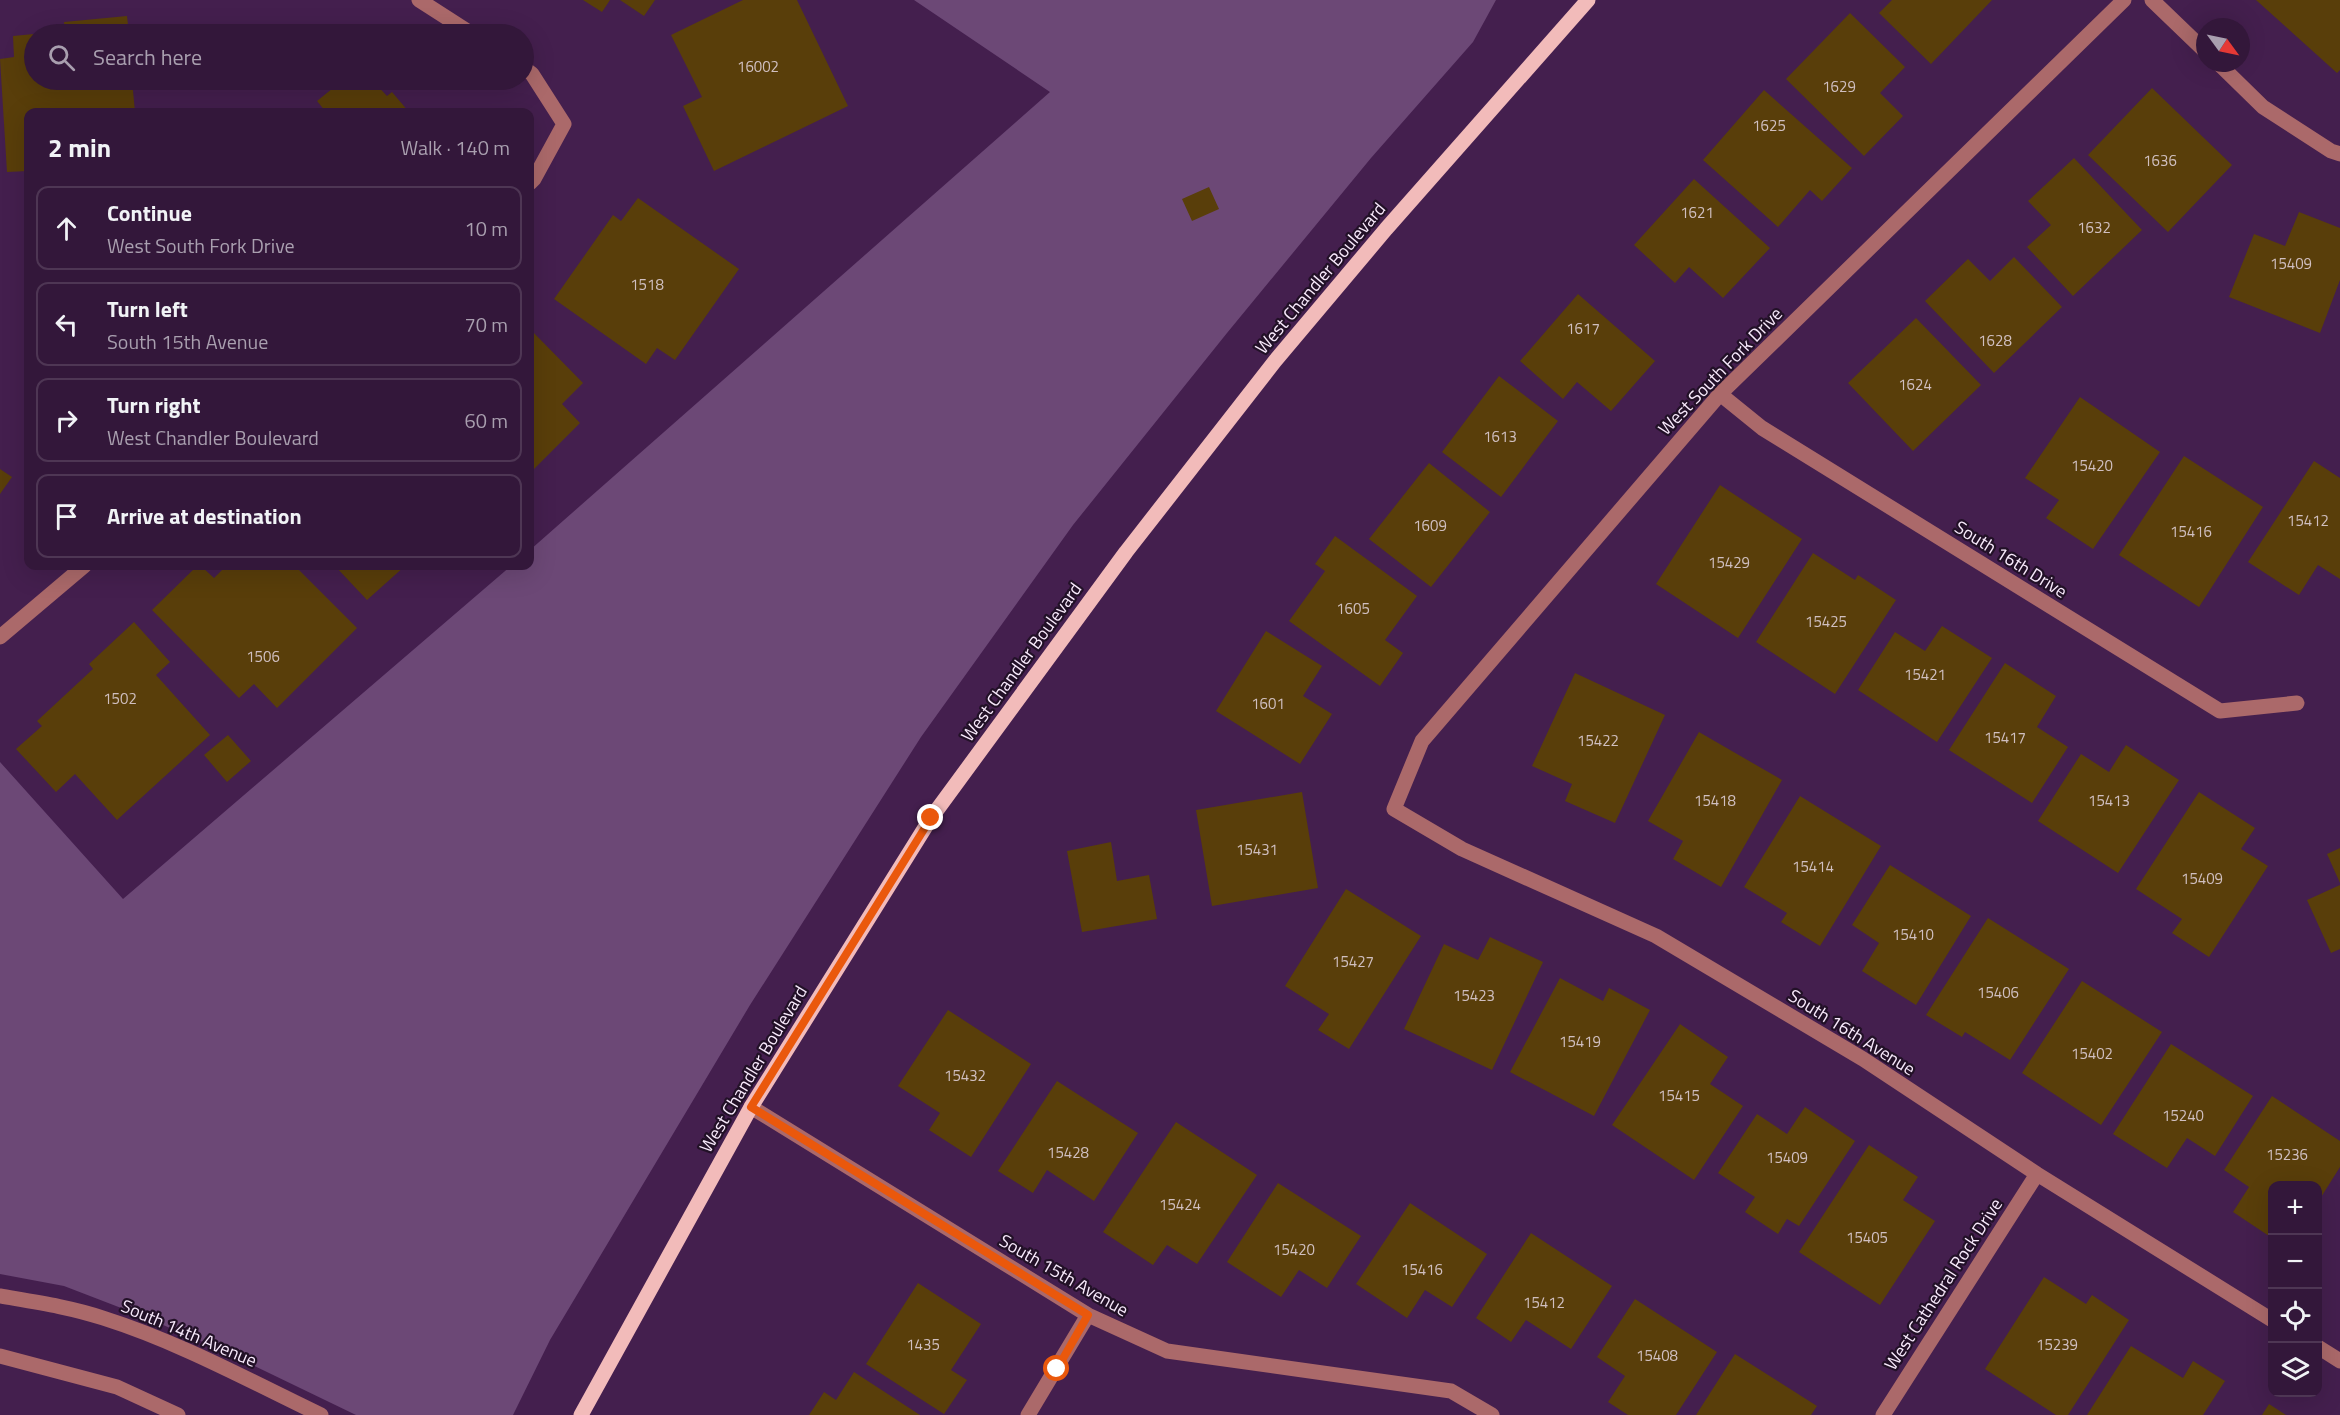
<!DOCTYPE html>
<meta charset="utf-8">
<style>
body{margin:0;font-family:"Titillium Web",sans-serif;background:#3b2042;color:#f1f3f6}
.controls{position:absolute;right:18px;bottom:18px;display:grid;overflow:hidden;border-radius:12px;box-shadow:0 6px 24px #0002}
.controls button{width:54px;height:54px;display:grid;place-items:center;padding:0;border:0;border-bottom:2px solid #4e3654;background:#33173a;color:#f1f3f6;font:30px sans-serif}
.compass{position:absolute;left:2196px;top:18px;width:54px;height:54px;border-radius:50%;background:#33173a;box-shadow:0 6px 24px #0002;rotate:123deg}
.stop{position:absolute;width:18px;height:18px;margin:-14px;border:4px solid #ea580c;border-radius:50%;background:#fff}
.stop.end{background:#ea580c;border-color:#fff;box-shadow:0 2px 6px #0008}
.list{margin:0;padding:0;list-style:none}
h2{display:flex;justify-content:space-between;align-items:center;height:78px;margin:0;padding:0 24px;font-size:26px}
h2 small{font-size:20px;font-weight:400;color:#a99faf}
.list li{display:grid;grid-template-columns:39px 1fr auto;gap:18px;align-items:center;box-sizing:border-box;height:84px;margin:0 12px 12px;padding:0 12px;border:2px solid #4e3654;border-radius:12px}
.list b{display:block;font-size:22px;white-space:nowrap}
.list p{margin:0;font-size:20px;white-space:nowrap;color:#a99faf}
.list em{font-size:20px;font-style:normal;color:#a99faf}
.icon{flex:none;width:33px;height:33px;fill:none;stroke:currentColor;stroke-width:2;stroke-linecap:round;stroke-linejoin:round}
.map{position:relative;flex:none;width:2340px;height:1415px;overflow:hidden}
.search{position:absolute;background:#33173a;box-shadow:0 6px 24px #0002;left:24px;top:24px;width:510px;height:66px;display:flex;align-items:center;gap:15px;box-sizing:border-box;padding:0 21px;border-radius:33px;color:#a99faf;font-size:22px}
.panel{position:absolute;background:#33173a;box-shadow:0 6px 24px #0002;left:24px;top:108px;width:510px;height:462px;border-radius:12px}
.map>svg:first-child{display:block}
.green{fill:#6c4876}
.building{fill:#593e0a}
.lines{fill:none;stroke-linecap:round;stroke-linejoin:round}
.minor{stroke:#ab696a;stroke-width:15}
.major{stroke:#f2bbba;stroke-width:15}
.route{stroke:#ea580c;stroke-width:8}
.labels{text-anchor:middle;dominant-baseline:central;stroke-width:4.5;stroke-linejoin:round;paint-order:stroke}
.number-label{font-size:15px;fill:#d0bfc0}
.street-label{font-size:18px;fill:#f8eafc;stroke:#221127}
</style>
<div class="map">
<svg width="2340" height="1415" viewBox="0 0 2340 1415">
<rect width="100%" height="100%" fill="#441f4e"/>
<path class="green" d="M914,0H1496L1473,42L1371,158L1227,333L1073,525L921,737L750,1005L550,1340L513,1415H356L217,1348L142,1316L64,1286L0,1274V762L123,899L511,566H530V550L1050,92Z"/>
<path class="building" d="M583,0H610L602,12Z
M620,0H655L644,16Z
M743,0H797L848,106L714,171L683,106L702,97L671,35Z
M1892,0H1992L1931,64L1879,13Z
M2256,0H2340V70L2337,73Z
M1850,13L1905,67L1880,93L1903,116L1864,156L1786,79Z
M127,16L129,34H54V33L65,32L64,22Z
M34,34V80H132L135,112H28V171L7,172L0,59L14,57L13,36Z
M343,80L350,89L361,80H372L387,96L392,92L409,112H326L317,101Z
M2152,88L2232,165L2168,232L2088,155Z
M1764,90L1852,168L1822,201L1810,190L1778,227L1703,160Z
M2074,158L2142,230L2073,296L2027,247L2051,225L2028,201Z
M1694,179L1770,248L1723,298L1689,267L1675,283L1634,245Z
M1209,187L1219,209L1192,221L1182,199Z
M638,198L739,269L675,360L657,348L646,364L554,299L613,215L621,221Z
M2299,212L2340,228V280L2320,333L2229,297L2254,234L2285,246Z
M2014,257L2062,307L1994,373L1925,301L1968,259L1990,281Z
M1578,294L1655,361L1611,411L1577,382L1563,399L1520,361Z
M1916,318L1981,385L1913,451L1848,383Z
M530,329L583,383L562,404L580,423L530,473Z
M1499,376L1558,421L1501,497L1442,452Z
M2080,397L2160,452L2093,549L2046,518L2059,500L2025,478Z
M2184,456L2263,507L2199,607L2119,555Z
M2314,461L2340,478V579L2318,565L2299,595L2248,562Z
M1429,463L1490,512L1431,587L1369,539Z
M0,469L12,477L0,494Z
M1720,485L1802,539L1738,638L1656,584Z
M1335,536L1417,596L1385,640L1403,653L1380,686L1289,621L1325,571L1315,564Z
M1813,553L1855,580L1858,575L1896,600L1835,694L1756,642Z
M197,566H201L214,578L226,566H295L357,628L277,708L254,684L239,698L152,610Z
M335,566H405L367,600Z
M134,622L170,662L156,675L210,735L117,820L75,774L56,792L16,749L42,726L37,721L93,669L89,664Z
M1942,626L1992,658L1937,742L1858,690L1895,632L1925,651Z
M1266,631L1322,666L1303,696L1332,714L1300,764L1216,711Z
M2005,663L2056,696L2037,727L2068,747L2032,803L1949,750Z
M1575,673L1665,715L1615,823L1565,801L1572,784L1532,766Z
M1699,732L1782,780L1721,887L1673,859L1683,841L1648,821Z
M228,735L251,761L227,782L204,755Z
M2126,745L2179,780L2118,873L2038,821L2081,754L2109,772Z
M1302,792L1318,888L1212,906L1196,810Z
M2199,792L2255,828L2241,849L2268,866L2209,957L2172,933L2182,919L2136,889Z
M1800,796L1881,846L1820,946L1781,922L1787,913L1744,887Z
M1111,842L1117,881L1149,875L1157,919L1082,932L1067,851Z
M2340,848V883L2327,854Z
M1890,865L1971,916L1916,1005L1862,971L1879,943L1852,925Z
M2340,885V949L2331,953L2307,900Z
M1346,889L1421,936L1349,1049L1318,1030L1329,1014L1285,986Z
M1988,918L2069,969L2010,1060L1965,1032L1962,1037L1926,1015Z
M1490,937L1543,962L1492,1070L1404,1029L1444,944L1478,960Z
M1560,978L1603,1001L1609,988L1650,1010L1594,1116L1510,1072Z
M2082,981L2162,1032L2101,1125L2022,1073Z
M948,1010L1031,1064L971,1157L929,1130L940,1113L898,1086Z
M1680,1024L1728,1057L1710,1084L1743,1106L1694,1180L1612,1125Z
M2171,1044L2253,1096L2215,1156L2187,1138L2167,1168L2113,1134Z
M1057,1081L1138,1133L1094,1201L1047,1170L1033,1193L998,1171Z
M2272,1096L2340,1141V1167L2318,1202V1186H2272V1238L2233,1212L2249,1187L2224,1170Z
M1805,1107L1855,1141L1799,1226L1787,1219L1778,1234L1745,1212L1755,1197L1718,1173L1757,1114L1787,1134Z
M1176,1122L1257,1175L1197,1264L1167,1245L1153,1265L1103,1232Z
M1869,1145L1918,1177L1903,1200L1935,1221L1880,1305L1799,1252Z
M1278,1183L1361,1236L1327,1288L1299,1270L1281,1297L1227,1262Z
M1410,1203L1487,1254L1452,1307L1425,1290L1407,1318L1356,1284Z
M1531,1233L1612,1286L1571,1349L1526,1320L1511,1342L1476,1318Z
M2044,1277L2086,1304L2092,1295L2129,1320L2068,1415H2056L1985,1369Z
M918,1283L981,1324L951,1370L967,1380L944,1414L866,1364Z
M1635,1299L1717,1352L1676,1415H1628L1608,1402L1625,1376L1597,1357Z
M2131,1346L2183,1378L2193,1361L2225,1381L2203,1415H2087Z
M1735,1354L1817,1406L1811,1415H1696Z
M854,1372L920,1415H809L824,1392L836,1400Z
M2269,1404L2286,1415H2262Z"/>
<g class="lines">
<path class="minor" d="M419,0L472,34
M2124,0L1720,394L1422,741L1394,809L1462,849L1656,936L1863,1059L2037,1174L2272,1320
M2152,0L2205,51
M2218,63L2263,107L2331,151L2340,154
M524,68L532,74L564,124L534,179L530,183
M1720,394L1762,428L2220,711L2297,703
M0,637L84,566
M751,1107L1088,1315L1167,1351L1451,1391L1492,1415
M0,1296C35,1302 70,1307 103,1318C179,1342 250,1381 321,1415
M2318,1347L2340,1361
M0,1356L117,1387L178,1415
M1028,1415L1088,1315
M1883,1415L2037,1174"/>
<path class="major" d="M581,1415L751,1107L931,818L1126,552L1275,361L1386,229L1588,0"/>
</g>
<g class="lines">
<path class="route" d="M931,818L751,1107L1088,1315L1057,1369"/>
</g>
<g class="labels">
<g class="number-label">
<text x="758" y="66">16002</text>
<text x="1839" y="86">1629</text>
<text x="1769" y="125">1625</text>
<text x="2160" y="160">1636</text>
<text x="1697" y="212">1621</text>
<text x="2094" y="227">1632</text>
<text x="2291" y="263">15409</text>
<text x="647" y="284">1518</text>
<text x="1583" y="328">1617</text>
<text x="1995" y="340">1628</text>
<text x="1915" y="384">1624</text>
<text x="1500" y="436">1613</text>
<text x="2092" y="465">15420</text>
<text x="2308" y="520">15412</text>
<text x="1430" y="525">1609</text>
<text x="2191" y="531">15416</text>
<text x="1729" y="562">15429</text>
<text x="1353" y="608">1605</text>
<text x="1826" y="621">15425</text>
<text x="263" y="656">1506</text>
<text x="1925" y="674">15421</text>
<text x="120" y="698">1502</text>
<text x="1268" y="703">1601</text>
<text x="2005" y="737">15417</text>
<text x="1598" y="740">15422</text>
<text x="1715" y="800">15418</text>
<text x="2109" y="800">15413</text>
<text x="1257" y="849">15431</text>
<text x="1813" y="866">15414</text>
<text x="2202" y="878">15409</text>
<text x="1913" y="934">15410</text>
<text x="1353" y="961">15427</text>
<text x="1998" y="992">15406</text>
<text x="1474" y="995">15423</text>
<text x="1580" y="1041">15419</text>
<text x="2092" y="1053">15402</text>
<text x="965" y="1075">15432</text>
<text x="1679" y="1095">15415</text>
<text x="2183" y="1115">15240</text>
<text x="1068" y="1152">15428</text>
<text x="2287" y="1154">15236</text>
<text x="1787" y="1157">15409</text>
<text x="1180" y="1204">15424</text>
<text x="1867" y="1237">15405</text>
<text x="1294" y="1249">15420</text>
<text x="1422" y="1269">15416</text>
<text x="1544" y="1302">15412</text>
<text x="923" y="1344">1435</text>
<text x="2057" y="1344">15239</text>
<text x="1657" y="1355">15408</text>
</g>
<g class="street-label">
<text transform="translate(1320 278) rotate(-50)">West Chandler Boulevard</text>
<text transform="translate(1720 371) rotate(-46)">West South Fork Drive</text>
<text transform="translate(2011 559) rotate(32)">South 16th Drive</text>
<text transform="translate(1021 662) rotate(-54)">West Chandler Boulevard</text>
<text transform="translate(1852 1032) rotate(32)">South 16th Avenue</text>
<text transform="translate(753 1069) rotate(-59)">West Chandler Boulevard</text>
<text transform="translate(1064 1275) rotate(30)">South 15th Avenue</text>
<text transform="translate(1943 1284) rotate(-57)">West Cathedral Rock Drive</text>
<text transform="translate(189 1333) rotate(23)">South 14th Avenue</text>
</g>
</g>
</svg>
<div class="controls">
<button>+</button>
<button>−</button>
<button><svg class="icon" aria-label="locate" viewBox="0 0 24 24"><circle cx="12" cy="12" r="6"/><path d="M12 2v4M12 18v4M2 12h4M18 12h4"/></svg></button>
<button><svg class="icon" aria-label="layers" viewBox="0 0 24 24"><path d="M12 4l9 5-9 5-9-5zM3 14l9 5 9-5"/></svg></button>
</div>
<svg class="compass" viewBox="-18 -18 36 36"><path d="M0-13l5 13h-10z" fill="#e53935"/><path d="M0 13l5-13h-10z" fill="#a99faf"/></svg>
<div class="stop" style="left:1057px;top:1369px"></div>
<div class="stop end" style="left:931px;top:818px"></div>
<div class="search"><svg class="icon" aria-label="search" viewBox="0 0 24 24"><circle cx="10" cy="10" r="6"/><path d="M15 15l6 6"/></svg>Search here</div>
<section class="panel">
<h2>2 min<small>Walk · 140 m</small></h2>
<ul class="list">
<li><svg class="icon" aria-label="ahead" viewBox="0 0 24 24"><path d="M12 20V5M6 11l6-6 6 6"/></svg><div><b>Continue</b><p>West South Fork Drive</p></div><em>10 m</em></li>
<li><svg class="icon" aria-label="left" viewBox="0 0 24 24"><path d="M17 20v-9H6M10 6l-5 5 5 5"/></svg><div><b>Turn left</b><p>South 15th Avenue</p></div><em>70 m</em></li>
<li><svg class="icon" aria-label="right" viewBox="0 0 24 24"><path d="M7 20v-9h11M14 6l5 5-5 5"/></svg><div><b>Turn right</b><p>West Chandler Boulevard</p></div><em>60 m</em></li>
<li><svg class="icon" aria-label="arrive" viewBox="0 0 24 24"><path d="M6 21V4h12l-3 4 3 4H6"/></svg><div><b>Arrive at destination</b></div></li>
</ul>
</section>
</div>
